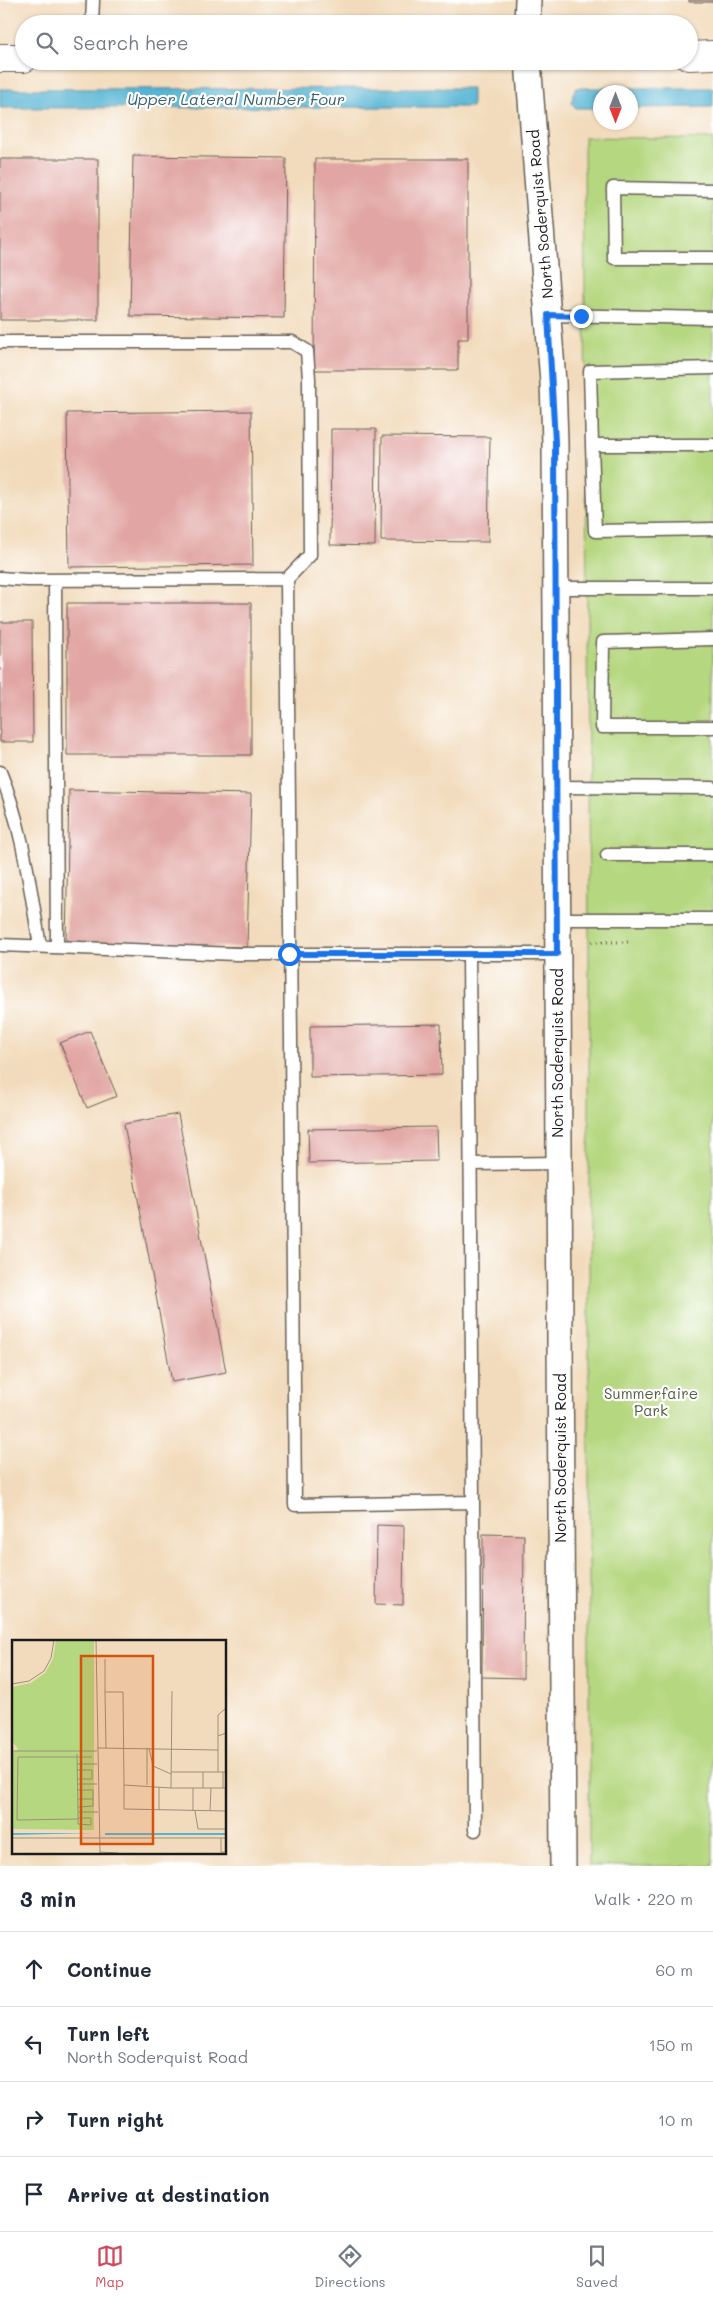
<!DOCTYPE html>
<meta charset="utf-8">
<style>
body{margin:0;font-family:Mali,sans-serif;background:#f2f2f3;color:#1f2937}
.compass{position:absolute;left:593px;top:85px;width:45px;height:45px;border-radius:50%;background:#fff;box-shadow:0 1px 4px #0004;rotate:180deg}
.stop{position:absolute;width:15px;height:15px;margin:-11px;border:4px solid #1a73e8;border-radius:50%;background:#fff}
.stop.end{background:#1a73e8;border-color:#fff;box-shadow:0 1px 5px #0008}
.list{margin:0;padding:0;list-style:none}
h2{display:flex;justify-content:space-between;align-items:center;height:65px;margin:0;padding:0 20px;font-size:21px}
h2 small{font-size:16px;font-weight:400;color:#747a83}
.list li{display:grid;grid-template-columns:32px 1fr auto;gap:15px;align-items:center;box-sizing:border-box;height:75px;padding:0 20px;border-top:1px solid #e0e1e3}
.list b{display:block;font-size:19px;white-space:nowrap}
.list p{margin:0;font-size:16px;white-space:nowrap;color:#747a83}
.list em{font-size:16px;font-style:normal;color:#747a83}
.icon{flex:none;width:28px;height:28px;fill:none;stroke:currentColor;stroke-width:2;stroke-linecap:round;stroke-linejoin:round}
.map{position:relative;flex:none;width:713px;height:1866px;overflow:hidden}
.search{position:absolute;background:#fff;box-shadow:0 1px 4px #0004;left:15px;right:15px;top:15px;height:55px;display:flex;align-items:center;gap:12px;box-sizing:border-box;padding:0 18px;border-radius:28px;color:#747a83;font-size:19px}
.sheet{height:365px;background:#fff}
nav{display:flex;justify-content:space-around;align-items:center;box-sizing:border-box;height:70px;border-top:1px solid #e0e1e3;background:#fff;font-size:14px;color:#747a83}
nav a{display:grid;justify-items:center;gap:2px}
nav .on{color:#d1495b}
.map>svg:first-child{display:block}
.green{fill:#b5d77f;stroke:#687a4e}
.water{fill:#55b4d3;stroke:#386878}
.building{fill:#e1a6a3}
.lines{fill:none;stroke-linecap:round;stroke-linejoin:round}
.lane-casing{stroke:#675f54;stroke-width:15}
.street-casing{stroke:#675f54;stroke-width:28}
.secondary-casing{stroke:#675f54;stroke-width:30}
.path{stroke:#675f54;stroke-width:3;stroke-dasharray:1 4;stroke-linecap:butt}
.lane{stroke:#fff;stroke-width:12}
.street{stroke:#fff;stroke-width:25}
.secondary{stroke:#fff;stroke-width:28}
.route{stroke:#1a73e8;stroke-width:6}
.labels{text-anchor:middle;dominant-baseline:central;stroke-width:4.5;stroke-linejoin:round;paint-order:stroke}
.street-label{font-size:15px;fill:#1c1c1c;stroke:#fff}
.park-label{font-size:15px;fill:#525d3f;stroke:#fff}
.water-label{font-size:16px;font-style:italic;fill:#36606e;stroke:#fff}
.inset-road{fill:none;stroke:#9c8f7c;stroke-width:1}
.view{fill:#d4530e;fill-opacity:0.15;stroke:#d4530e;stroke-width:2.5}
.inset-edge{fill:none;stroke:#1c1c1c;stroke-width:2.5}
</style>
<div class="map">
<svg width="713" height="1866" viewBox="0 0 713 1866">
<rect width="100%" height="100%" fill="#fff"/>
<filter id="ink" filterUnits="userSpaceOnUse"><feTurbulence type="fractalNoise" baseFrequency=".02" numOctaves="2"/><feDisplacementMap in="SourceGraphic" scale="10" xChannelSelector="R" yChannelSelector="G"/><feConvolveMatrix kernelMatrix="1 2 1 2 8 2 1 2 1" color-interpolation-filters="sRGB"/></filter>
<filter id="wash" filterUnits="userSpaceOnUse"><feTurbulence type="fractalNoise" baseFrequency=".0096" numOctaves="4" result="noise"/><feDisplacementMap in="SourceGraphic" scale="20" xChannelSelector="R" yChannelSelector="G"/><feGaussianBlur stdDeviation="1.12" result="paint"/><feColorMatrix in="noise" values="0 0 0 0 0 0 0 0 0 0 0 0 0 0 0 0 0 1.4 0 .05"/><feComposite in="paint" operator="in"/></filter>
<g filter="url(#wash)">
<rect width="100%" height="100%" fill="#f2dbbc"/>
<path class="green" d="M584,137L713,139V1866H589V938Z"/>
<path class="water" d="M472,88V107L0,108V89Z
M577,88H713V107L631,108L630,92H600V108H576L572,104L573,93Z"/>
<g id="blocks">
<path class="building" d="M689,0H713V2H689Z
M133,156L286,158L284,318L130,316Z
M0,159H98V320H0Z
M315,159H468V339H458V370H314Z
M251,411L253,565L69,567L67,413Z
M331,429H376L375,546L330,545Z
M382,436L490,437L488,542L381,541Z
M67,603H251V755H67Z
M0,622H32L33,742H0Z
M69,790L251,794L247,947L66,944Z
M441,1024L442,1075L310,1077V1026Z
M90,1031L117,1096L87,1108L60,1043Z
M178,1114L226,1372L172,1382L124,1124Z
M436,1127L437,1161L309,1163L308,1129Z
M377,1525L404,1526L403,1605L376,1604Z
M483,1534L524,1535L523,1678L482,1677Z"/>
</g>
</g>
<g filter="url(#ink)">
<use href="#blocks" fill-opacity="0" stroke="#675f54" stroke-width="1"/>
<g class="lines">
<g class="lane-casing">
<path id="lane" d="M92,24L93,0
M713,190L613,188L614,258H713
M548,315L713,318
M0,342H292L307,351L309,379L310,555L287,579
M592,445L590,371L713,368
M713,445H592L595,531L713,529
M0,578L27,580L287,579L295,1505L473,1502L469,953
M55,580L57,947
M556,588H713
M713,639L603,642L602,727H713
M0,772C23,827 30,888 40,946
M556,787L713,788
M607,855H713
M557,919H713
M0,945L236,954H557
M471,1164L558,1163
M473,1502L475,1830"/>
</g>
<g class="street-casing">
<path id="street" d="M527,24L528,0
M528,61L553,382L555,442L563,1866"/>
</g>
<g class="secondary-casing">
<path id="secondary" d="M689,56L713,55
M0,58H24"/>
</g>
<path class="path" d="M592,942H632"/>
<use href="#lane" class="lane"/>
<use href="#street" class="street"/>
<use href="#secondary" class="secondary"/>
</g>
</g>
<g class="lines" filter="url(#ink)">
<path class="route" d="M289,954H557L555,442L548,315L581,316"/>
</g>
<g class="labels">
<g class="street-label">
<text transform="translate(540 214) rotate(-95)">North Soderquist Road</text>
<text transform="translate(557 1053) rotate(-90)">North Soderquist Road</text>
<text transform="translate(560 1458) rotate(-90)">North Soderquist Road</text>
</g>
<g class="park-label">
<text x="651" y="1393">Summerfaire<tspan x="651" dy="17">Park</tspan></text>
</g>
<g class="water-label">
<text x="236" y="98">Upper Lateral Number Four</text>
</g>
</g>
<g transform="translate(12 1640)">
<rect width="214" height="214" fill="#f2dbbc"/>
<path d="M44,0H82V190L0,189V113L6,109L0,101V47L19,43L33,33L41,19Z" fill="#b5d77f"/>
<path d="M0,193H83L0,195ZM93,193H214V195H93Z" fill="#55b4d3"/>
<path class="inset-road" d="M84,0L88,213M93,19V52M0,44L17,41L32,31L39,18L42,0M160,51L159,148H214M206,96V75L214,68M85,108L206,110M94,108L93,52H111L112,145L159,148M135,108V145M137,108L141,126L159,134M0,111H85M65,114L66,172H86M65,124H85M65,130H80V139H65M159,132H214M191,132V148M206,132V96L214,93M211,132V148M65,144H85M112,145V169L214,171M181,148V171M65,150H81V159H66M66,167L81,166V159M147,170V147M183,171L186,189H214M198,171L199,148M66,172V184L79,185V178H66M66,179L5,180L6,117H80M0,198H214M209,198V212H214M88,212L106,213"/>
<path class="view" d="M69,16H141V204H69Z"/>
<rect width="214" height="214" class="inset-edge"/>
</g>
</svg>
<svg class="compass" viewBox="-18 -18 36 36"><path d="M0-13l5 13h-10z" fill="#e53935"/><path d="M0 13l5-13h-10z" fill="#747a83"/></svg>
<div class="stop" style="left:289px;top:954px"></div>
<div class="stop end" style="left:581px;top:316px"></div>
<div class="search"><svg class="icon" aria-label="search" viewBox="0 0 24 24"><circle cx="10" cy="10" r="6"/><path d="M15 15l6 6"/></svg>Search here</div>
</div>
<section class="sheet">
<h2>3 min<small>Walk · 220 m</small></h2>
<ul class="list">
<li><svg class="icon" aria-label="ahead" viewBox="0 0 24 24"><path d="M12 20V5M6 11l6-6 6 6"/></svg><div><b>Continue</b></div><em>60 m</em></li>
<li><svg class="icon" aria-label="left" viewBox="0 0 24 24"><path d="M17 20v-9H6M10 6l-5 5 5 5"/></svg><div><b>Turn left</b><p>North Soderquist Road</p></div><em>150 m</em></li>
<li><svg class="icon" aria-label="right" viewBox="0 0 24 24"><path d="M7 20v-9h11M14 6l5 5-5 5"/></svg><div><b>Turn right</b></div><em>10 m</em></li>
<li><svg class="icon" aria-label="arrive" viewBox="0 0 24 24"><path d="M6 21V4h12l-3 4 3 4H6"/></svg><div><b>Arrive at destination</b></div></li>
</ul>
</section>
<nav>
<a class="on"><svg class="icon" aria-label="map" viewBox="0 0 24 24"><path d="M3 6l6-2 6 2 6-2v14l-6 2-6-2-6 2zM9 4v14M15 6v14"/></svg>Map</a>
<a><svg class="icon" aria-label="directions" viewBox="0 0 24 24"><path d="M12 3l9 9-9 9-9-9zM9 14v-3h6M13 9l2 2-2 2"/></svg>Directions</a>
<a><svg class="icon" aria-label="saved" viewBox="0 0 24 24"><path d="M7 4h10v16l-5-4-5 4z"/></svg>Saved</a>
</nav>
